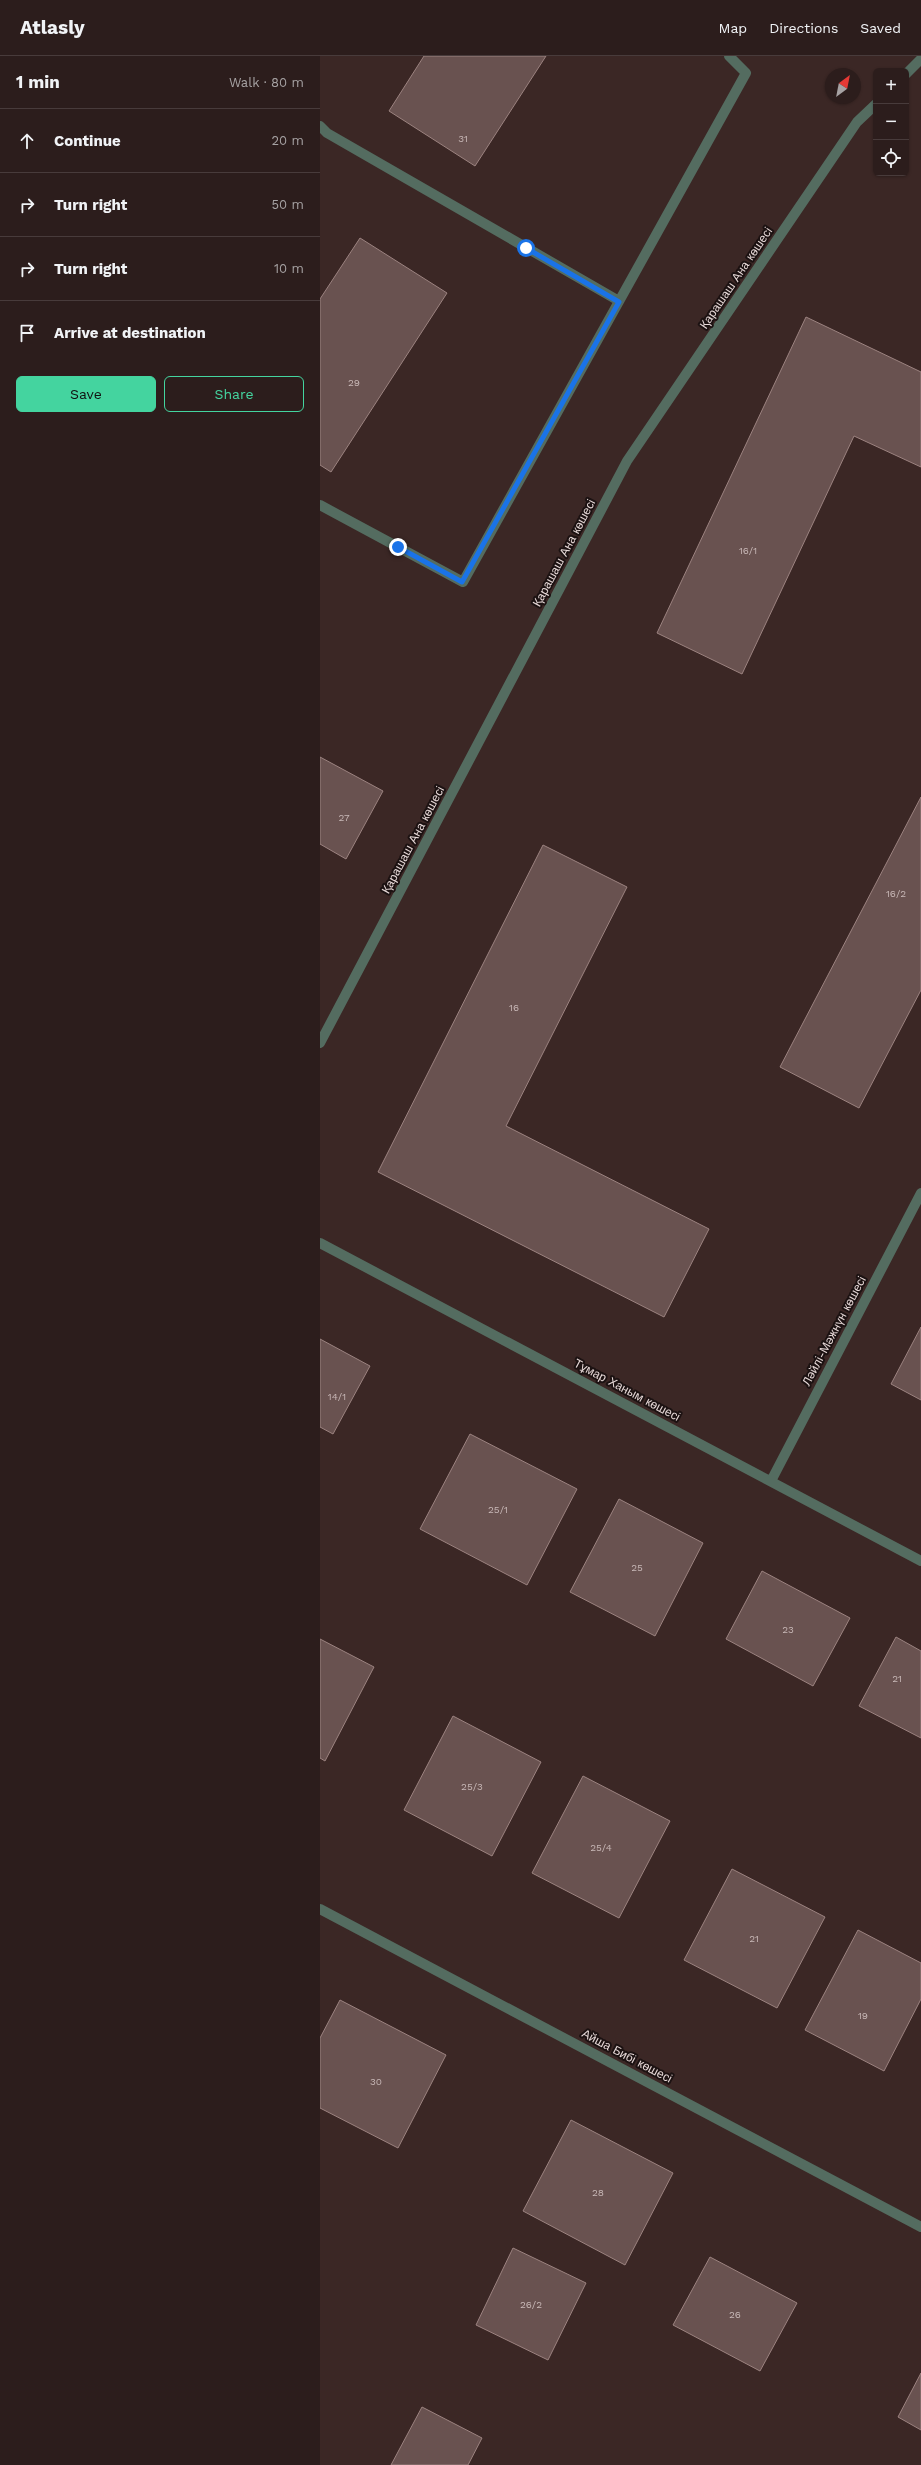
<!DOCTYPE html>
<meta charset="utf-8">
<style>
body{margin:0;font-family:"Work Sans",sans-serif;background:#342625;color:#f1f3f6}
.controls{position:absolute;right:12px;top:12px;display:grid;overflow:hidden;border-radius:6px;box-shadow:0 1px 3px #0004}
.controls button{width:36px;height:36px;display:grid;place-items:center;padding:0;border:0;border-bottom:1px solid #483b3b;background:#2c1d1c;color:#f1f3f6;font:20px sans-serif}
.compass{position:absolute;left:505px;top:12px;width:36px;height:36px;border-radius:50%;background:#2c1d1c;box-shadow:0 1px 3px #0004;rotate:32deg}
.stop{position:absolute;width:12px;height:12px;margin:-9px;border:3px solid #1a73e8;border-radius:50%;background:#fff}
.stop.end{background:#1a73e8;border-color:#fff;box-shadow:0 1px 4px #0008}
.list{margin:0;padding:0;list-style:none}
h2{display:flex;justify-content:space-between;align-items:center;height:52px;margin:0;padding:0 16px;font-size:17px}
h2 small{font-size:13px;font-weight:400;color:#a6a2a3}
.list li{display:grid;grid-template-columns:26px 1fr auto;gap:12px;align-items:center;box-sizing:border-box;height:64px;padding:0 16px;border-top:1px solid #483b3b}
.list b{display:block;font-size:15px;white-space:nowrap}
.list em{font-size:13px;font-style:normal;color:#a6a2a3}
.actions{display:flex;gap:8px;padding:12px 16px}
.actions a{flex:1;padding:9px 0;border:1px solid #44d49f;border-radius:6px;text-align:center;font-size:14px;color:#44d49f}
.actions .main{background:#44d49f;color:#111}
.icon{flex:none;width:22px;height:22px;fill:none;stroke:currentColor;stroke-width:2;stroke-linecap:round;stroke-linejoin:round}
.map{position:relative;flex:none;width:601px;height:2409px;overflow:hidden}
header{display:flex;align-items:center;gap:24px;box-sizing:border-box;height:56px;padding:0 20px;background:#2c1d1c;border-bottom:1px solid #483b3b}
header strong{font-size:19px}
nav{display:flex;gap:22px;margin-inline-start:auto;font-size:14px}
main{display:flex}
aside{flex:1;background:#2c1d1c}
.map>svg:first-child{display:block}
.building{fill:#695250;stroke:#9c8380}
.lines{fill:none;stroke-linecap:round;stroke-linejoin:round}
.lane{stroke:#546c60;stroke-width:10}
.street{stroke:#546c60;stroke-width:10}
.route{stroke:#1a73e8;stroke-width:5}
.labels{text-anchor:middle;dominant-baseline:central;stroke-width:4;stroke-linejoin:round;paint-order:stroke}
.number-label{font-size:10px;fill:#c8b8b7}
.street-label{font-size:12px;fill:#e8dad9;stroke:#1c1212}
</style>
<header>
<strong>Atlasly</strong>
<nav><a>Map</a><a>Directions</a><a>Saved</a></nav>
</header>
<main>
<aside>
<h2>1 min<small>Walk · 80 m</small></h2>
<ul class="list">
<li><svg class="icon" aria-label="ahead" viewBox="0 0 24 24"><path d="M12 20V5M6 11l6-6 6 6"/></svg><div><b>Continue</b></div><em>20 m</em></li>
<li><svg class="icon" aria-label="right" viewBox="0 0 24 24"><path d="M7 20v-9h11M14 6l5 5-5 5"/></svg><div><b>Turn right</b></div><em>50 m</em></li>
<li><svg class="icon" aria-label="right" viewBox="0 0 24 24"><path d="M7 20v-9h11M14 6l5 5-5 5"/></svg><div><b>Turn right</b></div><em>10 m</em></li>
<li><svg class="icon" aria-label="arrive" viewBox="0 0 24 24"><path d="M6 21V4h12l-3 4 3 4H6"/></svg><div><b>Arrive at destination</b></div></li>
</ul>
<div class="actions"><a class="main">Save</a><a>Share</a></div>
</aside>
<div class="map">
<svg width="601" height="2409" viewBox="0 0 601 2409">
<rect width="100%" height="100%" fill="#3b2725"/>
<path class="building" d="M104,0H226L155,110L69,55Z
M40,182L127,237L11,416L0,409V243Z
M486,261L601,316V411L534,380L422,618L337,577Z
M0,701L63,735L26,803L0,788Z
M601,741V934L539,1052L460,1011Z
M223,789L307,831L186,1070L389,1173L344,1261L58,1116Z
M601,1271V1344L571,1328Z
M0,1283L50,1310L13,1378L0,1371Z
M150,1378L257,1433L207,1529L100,1473Z
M299,1443L383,1487L335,1580L250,1536Z
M442,1515L530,1562L493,1630L406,1583Z
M576,1581L601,1595V1682L539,1650Z
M0,1583L54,1611L5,1705L0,1702Z
M133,1660L221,1706L172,1800L84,1754Z
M263,1720L350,1765L299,1862L212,1817Z
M412,1813L505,1861L457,1952L364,1904Z
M538,1874L601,1907V1943L564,2015L485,1974Z
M20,1944L126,1999L78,2092L0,2052V1982Z
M251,2064L353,2117L305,2209L203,2155Z
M193,2192L266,2227L228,2304L156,2269Z
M390,2201L477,2247L440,2315L353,2269Z
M601,2317V2374L578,2361Z
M102,2351L162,2382L148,2409H71Z"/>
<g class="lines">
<path class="lane" d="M0,70L7,77L299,245
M0,449L143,526L426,17L409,0"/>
<path class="street" d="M586,18L601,3
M0,987L307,405L537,66L556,48
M0,1187L601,1505
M451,1425L601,1137
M0,1853L601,2171"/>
</g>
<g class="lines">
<path class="route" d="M78,491L142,526L299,246L206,192"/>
</g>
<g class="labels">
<g class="number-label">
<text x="143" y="82">31</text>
<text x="34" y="326">29</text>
<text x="428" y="494">16/1</text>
<text x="24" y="761">27</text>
<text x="576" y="837">16/2</text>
<text x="194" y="951">16</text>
<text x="17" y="1340">14/1</text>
<text x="178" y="1453">25/1</text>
<text x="317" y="1511">25</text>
<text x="468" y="1573">23</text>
<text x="577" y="1622">21</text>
<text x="152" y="1730">25/3</text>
<text x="281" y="1791">25/4</text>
<text x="434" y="1882">21</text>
<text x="543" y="1959">19</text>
<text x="56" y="2025">30</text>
<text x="278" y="2136">28</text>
<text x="211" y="2248">26/2</text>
<text x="415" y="2258">26</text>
</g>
<g class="street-label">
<text transform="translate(416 222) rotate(-56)">Қарашаш Ана көшесі</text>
<text transform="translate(244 497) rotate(-62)">Қарашаш Ана көшесі</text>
<text transform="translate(93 784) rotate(-62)">Қарашаш Ана көшесі</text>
<text transform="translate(514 1275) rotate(-62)">Ләйлі-Мәжнүн көшесі</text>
<text transform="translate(307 1334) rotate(28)">Тұмар Ханым көшесі</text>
<text transform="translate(307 2000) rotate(28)">Айша Бибі көшесі</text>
</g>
</g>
</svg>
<div class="controls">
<button>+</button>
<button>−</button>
<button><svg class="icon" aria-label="locate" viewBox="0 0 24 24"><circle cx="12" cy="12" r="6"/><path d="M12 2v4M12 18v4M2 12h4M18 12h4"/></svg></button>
</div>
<svg class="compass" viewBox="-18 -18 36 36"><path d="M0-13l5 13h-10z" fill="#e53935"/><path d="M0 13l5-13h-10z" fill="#a6a2a3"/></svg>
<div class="stop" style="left:206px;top:192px"></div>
<div class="stop end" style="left:78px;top:491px"></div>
</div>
</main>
